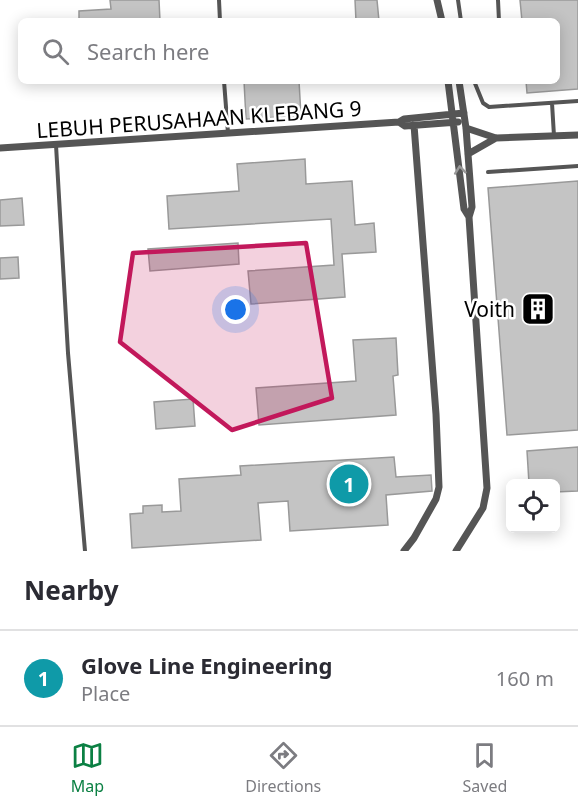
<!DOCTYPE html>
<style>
body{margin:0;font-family:"Noto Sans",sans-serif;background:#f2f2f3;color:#2b2b33}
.controls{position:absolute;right:18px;bottom:18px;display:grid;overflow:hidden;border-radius:9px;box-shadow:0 3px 15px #0003}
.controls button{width:54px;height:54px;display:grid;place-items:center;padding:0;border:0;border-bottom:2px solid #e1e1e2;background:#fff;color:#2b2b33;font:30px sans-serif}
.you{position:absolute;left:236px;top:310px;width:21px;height:21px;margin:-15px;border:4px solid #fff;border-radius:50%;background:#1a73e8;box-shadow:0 0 0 9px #1a73e833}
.badge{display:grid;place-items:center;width:39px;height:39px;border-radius:50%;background:#0b8043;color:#fff;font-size:20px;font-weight:700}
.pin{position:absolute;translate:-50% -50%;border:3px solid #fff;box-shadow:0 2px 6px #0006}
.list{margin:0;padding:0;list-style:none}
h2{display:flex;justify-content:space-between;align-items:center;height:78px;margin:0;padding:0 24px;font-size:26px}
h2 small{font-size:20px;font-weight:400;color:#7c7c81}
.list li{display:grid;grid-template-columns:39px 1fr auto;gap:18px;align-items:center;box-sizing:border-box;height:96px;padding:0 24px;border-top:2px solid #e1e1e2}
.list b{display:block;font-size:22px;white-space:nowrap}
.list p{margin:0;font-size:20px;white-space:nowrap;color:#7c7c81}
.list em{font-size:20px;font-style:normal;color:#7c7c81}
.icon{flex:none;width:33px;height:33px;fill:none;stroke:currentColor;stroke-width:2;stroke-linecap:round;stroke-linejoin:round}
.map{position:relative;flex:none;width:578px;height:551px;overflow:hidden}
.search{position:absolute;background:#fff;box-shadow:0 3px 15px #0003;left:18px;right:18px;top:18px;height:66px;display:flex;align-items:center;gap:15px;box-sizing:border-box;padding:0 21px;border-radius:9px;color:#7c7c81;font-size:22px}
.sheet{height:174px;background:#fff}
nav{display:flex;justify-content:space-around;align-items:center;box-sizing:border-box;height:84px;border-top:2px solid #e1e1e2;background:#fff;font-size:16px;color:#7c7c81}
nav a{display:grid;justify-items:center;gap:3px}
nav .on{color:#0b8043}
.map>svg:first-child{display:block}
.building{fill:#c4c4c4;stroke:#999;stroke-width:1.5}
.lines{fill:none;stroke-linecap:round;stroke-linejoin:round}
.service{stroke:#555;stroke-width:4}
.minor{stroke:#555;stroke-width:7}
.oneway{stroke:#999}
.marked{fill:#c2185b;fill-opacity:0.2;stroke:#c2185b;stroke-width:4.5;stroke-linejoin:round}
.labels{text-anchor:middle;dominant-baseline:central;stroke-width:5;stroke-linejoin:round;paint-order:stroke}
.street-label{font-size:21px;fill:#000;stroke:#fff}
.poi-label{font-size:21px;fill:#000;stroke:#fff;text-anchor:end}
</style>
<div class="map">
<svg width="578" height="551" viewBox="0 0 578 551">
<rect width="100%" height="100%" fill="#fff"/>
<path class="building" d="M110,0H159L160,21H79V11L111,9Z
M355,0H377L379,21H356Z
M520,0H578V89L527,93L526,81H557V21H522Z
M244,81H299L301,116L246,119Z
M305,159L306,184L352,181L355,225L374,223L376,252L342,254L345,297L251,304L248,271L334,265L331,219L169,229L167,196L239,191L237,164Z
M578,181V430L507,435L488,188Z
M22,198L24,225L0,226V200Z
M238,243L239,264L150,271L148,249Z
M18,257L19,278L0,279V258Z
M396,338L398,375L393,376L396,415L259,425L256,388L356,381L353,340Z
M193,399L195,426L156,429L154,402Z
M578,447V491L555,492V483H529L527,451Z
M394,457L396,477L431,475L432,491L386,495L388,525L290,531L288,501L258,503L261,540L132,548L130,514L143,513V506L162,505V512L181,511L179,479L241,475L240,466Z"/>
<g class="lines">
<path class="service" d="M219,0L220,21
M458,0L461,21
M498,0L499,21
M224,81L228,133
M474,81L483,103L489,107L578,101
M552,103L554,136
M56,145L68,353L85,551
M488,172L578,166"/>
<path class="minor" d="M437,0L442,21
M448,81L464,209L469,217
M399,122L405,126L458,122
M466,128L496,138L578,135
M0,148L399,122L404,119L464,113
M468,154L496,138
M404,551L414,538L436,499L439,487L436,414L414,125
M456,551L483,508L487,488L469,217L472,207L466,128L459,81"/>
</g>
<defs><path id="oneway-chevron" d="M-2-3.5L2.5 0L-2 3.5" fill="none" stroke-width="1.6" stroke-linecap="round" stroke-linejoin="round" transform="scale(1.5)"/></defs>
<use class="oneway" href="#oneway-chevron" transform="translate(460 170) rotate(-96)"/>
<path class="marked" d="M306,243L332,398L232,430L120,342L133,253Z"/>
<defs>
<g id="building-square" transform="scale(1.725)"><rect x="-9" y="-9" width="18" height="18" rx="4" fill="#000" stroke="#fff"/><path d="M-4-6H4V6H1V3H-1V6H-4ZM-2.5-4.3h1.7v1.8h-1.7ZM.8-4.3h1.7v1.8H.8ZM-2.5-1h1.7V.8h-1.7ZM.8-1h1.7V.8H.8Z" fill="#fff"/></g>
</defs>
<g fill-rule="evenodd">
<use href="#building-square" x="538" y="309"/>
</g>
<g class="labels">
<g class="street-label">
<text transform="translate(199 119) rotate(-4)">LEBUH PERUSAHAAN KLEBANG 9</text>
</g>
<g class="poi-label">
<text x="515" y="309">Voith</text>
</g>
</g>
</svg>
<div class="controls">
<button><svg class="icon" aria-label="locate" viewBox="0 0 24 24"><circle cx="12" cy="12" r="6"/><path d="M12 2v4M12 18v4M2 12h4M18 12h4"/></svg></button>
</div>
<div class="you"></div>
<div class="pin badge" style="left:349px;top:484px;background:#0f9aa8">1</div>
<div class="search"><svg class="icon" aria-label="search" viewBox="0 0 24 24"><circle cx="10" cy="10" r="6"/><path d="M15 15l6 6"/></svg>Search here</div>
</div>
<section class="sheet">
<h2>Nearby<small></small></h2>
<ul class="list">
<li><span class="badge" style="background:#0f9aa8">1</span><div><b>Glove Line Engineering</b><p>Place</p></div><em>160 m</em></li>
</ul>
</section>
<nav>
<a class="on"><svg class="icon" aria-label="map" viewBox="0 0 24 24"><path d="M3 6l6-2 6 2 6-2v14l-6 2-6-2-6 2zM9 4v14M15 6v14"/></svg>Map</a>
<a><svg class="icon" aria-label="directions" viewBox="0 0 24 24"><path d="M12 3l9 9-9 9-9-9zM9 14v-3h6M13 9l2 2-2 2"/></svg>Directions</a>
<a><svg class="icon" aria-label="saved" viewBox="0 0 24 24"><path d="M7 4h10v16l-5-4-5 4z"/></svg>Saved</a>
</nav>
